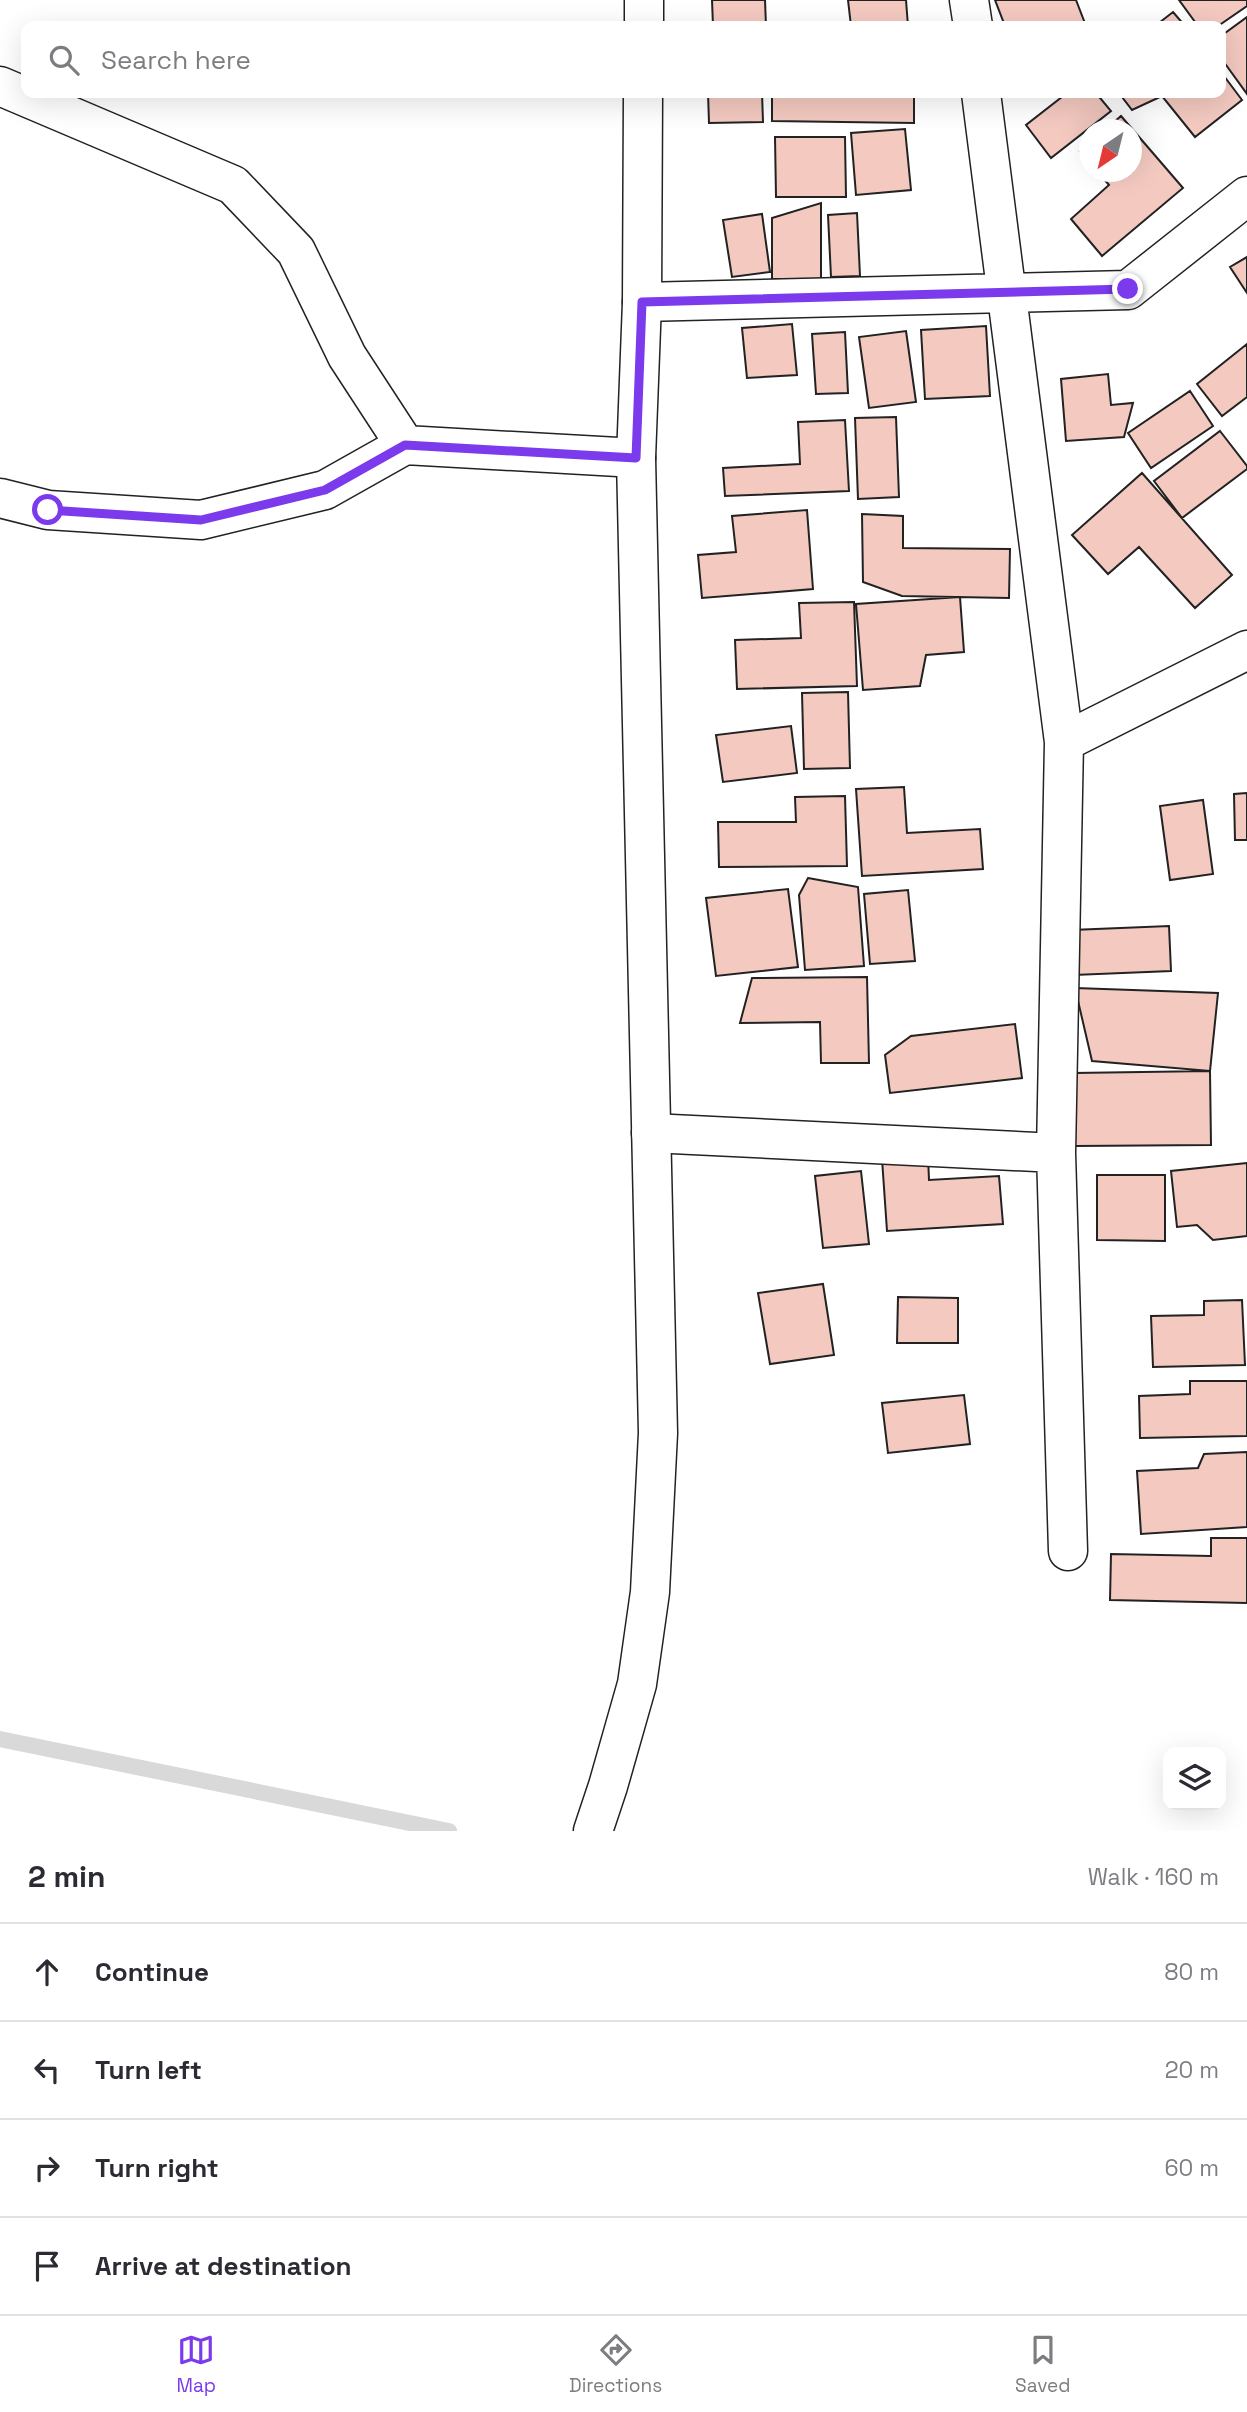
<!DOCTYPE html>
<meta charset="utf-8">
<style>
body{margin:0;font-family:"Space Grotesk",sans-serif;background:#f2f2f3;color:#2b2b33}
.controls{position:absolute;right:21px;bottom:21px;display:grid;overflow:hidden;border-radius:14px;box-shadow:0 7px 28px #0002}
.controls button{width:63px;height:63px;display:grid;place-items:center;padding:0;border:0;border-bottom:2px solid #e1e1e2;background:#fff;color:#2b2b33;font:35px sans-serif}
.compass{position:absolute;left:1079px;top:119px;width:63px;height:63px;border-radius:50%;background:#fff;box-shadow:0 7px 28px #0002;rotate:215deg}
.stop{position:absolute;width:21px;height:21px;margin:-16px;border:5px solid #7c3aed;border-radius:50%;background:#fff}
.stop.end{background:#7c3aed;border-color:#fff;box-shadow:0 2px 7px #0008}
.list{margin:0;padding:0;list-style:none}
h2{display:flex;justify-content:space-between;align-items:center;height:91px;margin:0;padding:0 28px;font-size:30px}
h2 small{font-size:23px;font-weight:400;color:#7c7c81}
.list li{display:grid;grid-template-columns:46px 1fr auto;gap:21px;align-items:center;box-sizing:border-box;height:98px;padding:0 28px;border-top:2px solid #e1e1e2}
.list b{display:block;font-size:26px;white-space:nowrap}
.list em{font-size:23px;font-style:normal;color:#7c7c81}
.icon{flex:none;width:38px;height:38px;fill:none;stroke:currentColor;stroke-width:2;stroke-linecap:round;stroke-linejoin:round}
.map{position:relative;flex:none;width:1247px;height:1831px;overflow:hidden}
.search{position:absolute;background:#fff;box-shadow:0 7px 28px #0002;left:21px;right:21px;top:21px;height:77px;display:flex;align-items:center;gap:18px;box-sizing:border-box;padding:0 24px;border-radius:14px;color:#7c7c81;font-size:26px}
.sheet{height:483px;background:#fff}
nav{display:flex;justify-content:space-around;align-items:center;box-sizing:border-box;height:98px;border-top:2px solid #e1e1e2;background:#fff;font-size:19px;color:#7c7c81}
nav a{display:grid;justify-items:center;gap:4px}
nav .on{color:#7c3aed}
.map>svg:first-child{display:block}
.lines{fill:none;stroke-linecap:round;stroke-linejoin:round}
.stream{stroke:#d9d9d9;stroke-width:16}
.building{fill:#f3c9c0;stroke:#222;stroke-width:2}
.minor-casing{stroke:#222;stroke-width:41}
.tertiary-casing{stroke:#222;stroke-width:41}
.minor{stroke:#fff;stroke-width:38}
.tertiary{stroke:#fff;stroke-width:38}
.route{stroke:#7c3aed;stroke-width:9}
</style>
<div class="map">
<svg width="1247" height="1831" viewBox="0 0 1247 1831">
<rect width="100%" height="100%" fill="#fff"/>
<g class="lines">
<path class="stream" d="M0,1739L449,1831"/>
</g>
<path class="building" d="M712,0H765L766,26H713Z
M848,0H906L908,26H851Z
M995,0H1076L1086,26H1005Z
M1179,0H1247V6L1218,26H1198Z
M1173,12L1185,26H1155Z
M1247,17V94L1221,58V36Z
M1221,72L1242,100L1195,137L1162,96L1132,110L1119,93H1221Z
M708,93H762L763,122L709,123Z
M772,93H914V123L772,121Z
M1067,93H1096L1111,111L1051,158L1026,125Z
M1121,116L1183,188L1102,256L1071,219L1109,185L1098,172H1132V130H1105Z
M905,129L911,190L856,195L851,133Z
M775,137H845L846,197H776Z
M1090,143V162L1080,151Z
M821,203V279H772V218Z
M857,213L860,276L831,277L828,215Z
M762,214L770,272L732,277L723,220Z
M1247,257V293L1230,267Z
M792,324L797,375L747,378L742,328Z
M986,326L990,396L925,399L921,330Z
M906,331L916,402L869,408L859,337Z
M845,332L848,393L816,394L812,334Z
M1247,344V397L1222,416L1197,384Z
M1108,374L1111,405L1133,403L1124,437L1066,441L1061,379Z
M1190,391L1213,426L1151,468L1128,433Z
M896,417L899,497L858,499L855,418Z
M845,420L849,491L725,496L723,468L800,464L798,422Z
M1220,431L1247,466V469L1182,518L1154,481Z
M1142,473L1232,575L1195,608L1139,547L1108,574L1072,535Z
M807,510L813,589L702,598L698,555L736,552L732,516Z
M862,514L903,516V548L1010,549L1009,598L902,596L863,582Z
M960,597L964,652L926,655L920,686L863,690L856,604Z
M854,602L857,686L737,689L735,640L801,638L799,603Z
M848,692L850,768L804,769L802,693Z
M791,726L797,773L723,782L716,735Z
M904,787L907,833L980,829L983,869L862,876L856,789Z
M1247,793V840H1235L1234,794Z
M845,796L847,866L719,867L718,822H796L795,797Z
M1203,800L1213,874L1170,880L1160,806Z
M808,878L858,887L864,966L805,970L799,895Z
M788,889L798,967L716,976L706,898Z
M908,890L915,961L870,964L864,894Z
M1169,926L1171,971L1074,975L1072,930Z
M867,977L869,1063H821L820,1022L740,1023L752,978Z
M1075,988L1218,993L1210,1071L1092,1061Z
M1015,1024L1022,1078L890,1093L885,1055L911,1036Z
M1210,1071L1211,1145L1075,1146L1074,1073Z
M928,1156L929,1180L999,1176L1003,1224L887,1231L882,1159Z
M1247,1163V1236L1213,1240L1197,1225L1177,1227L1171,1171Z
M861,1171L869,1244L823,1248L815,1176Z
M1097,1175H1165V1241L1097,1240Z
M823,1284L834,1355L770,1364L758,1293Z
M898,1297L958,1298V1343H897Z
M1242,1300L1245,1365L1153,1367L1151,1316L1204,1315V1301Z
M1190,1381H1247V1436L1140,1438L1139,1396L1190,1394Z
M964,1395L970,1444L888,1453L882,1403Z
M1247,1452V1527L1141,1534L1137,1471L1198,1468L1204,1454Z
M1211,1538H1247V1603L1110,1600L1111,1554L1211,1556Z"/>
<g class="lines">
<g class="minor-casing">
<path id="minor" d="M969,0L973,26
M0,86L233,185L296,251L347,356L405,445L636,458
M981,93L1064,742
M642,302L1128,290L1247,196
M0,498L48,510L201,520L325,490L405,445
M651,1133L1056,1153L1064,742L1247,650
M1056,1153L1068,1551"/>
</g>
<g class="tertiary-casing">
<path id="tertiary" d="M644,26V0
M593,1831L608,1786L637,1684L650,1592L658,1433L636,458L642,302L643,93"/>
</g>
<use href="#minor" class="minor"/>
<use href="#tertiary" class="tertiary"/>
</g>
<g class="lines">
<path class="route" d="M48,510L201,520L325,490L405,445L636,458L642,302L1128,289"/>
</g>
</svg>
<div class="controls">
<button><svg class="icon" aria-label="layers" viewBox="0 0 24 24"><path d="M12 4l9 5-9 5-9-5zM3 14l9 5 9-5"/></svg></button>
</div>
<svg class="compass" viewBox="-18 -18 36 36"><path d="M0-13l5 13h-10z" fill="#e53935"/><path d="M0 13l5-13h-10z" fill="#7c7c81"/></svg>
<div class="stop" style="left:48px;top:510px"></div>
<div class="stop end" style="left:1128px;top:289px"></div>
<div class="search"><svg class="icon" aria-label="search" viewBox="0 0 24 24"><circle cx="10" cy="10" r="6"/><path d="M15 15l6 6"/></svg>Search here</div>
</div>
<section class="sheet">
<h2>2 min<small>Walk · 160 m</small></h2>
<ul class="list">
<li><svg class="icon" aria-label="ahead" viewBox="0 0 24 24"><path d="M12 20V5M6 11l6-6 6 6"/></svg><div><b>Continue</b></div><em>80 m</em></li>
<li><svg class="icon" aria-label="left" viewBox="0 0 24 24"><path d="M17 20v-9H6M10 6l-5 5 5 5"/></svg><div><b>Turn left</b></div><em>20 m</em></li>
<li><svg class="icon" aria-label="right" viewBox="0 0 24 24"><path d="M7 20v-9h11M14 6l5 5-5 5"/></svg><div><b>Turn right</b></div><em>60 m</em></li>
<li><svg class="icon" aria-label="arrive" viewBox="0 0 24 24"><path d="M6 21V4h12l-3 4 3 4H6"/></svg><div><b>Arrive at destination</b></div></li>
</ul>
</section>
<nav>
<a class="on"><svg class="icon" aria-label="map" viewBox="0 0 24 24"><path d="M3 6l6-2 6 2 6-2v14l-6 2-6-2-6 2zM9 4v14M15 6v14"/></svg>Map</a>
<a><svg class="icon" aria-label="directions" viewBox="0 0 24 24"><path d="M12 3l9 9-9 9-9-9zM9 14v-3h6M13 9l2 2-2 2"/></svg>Directions</a>
<a><svg class="icon" aria-label="saved" viewBox="0 0 24 24"><path d="M7 4h10v16l-5-4-5 4z"/></svg>Saved</a>
</nav>
